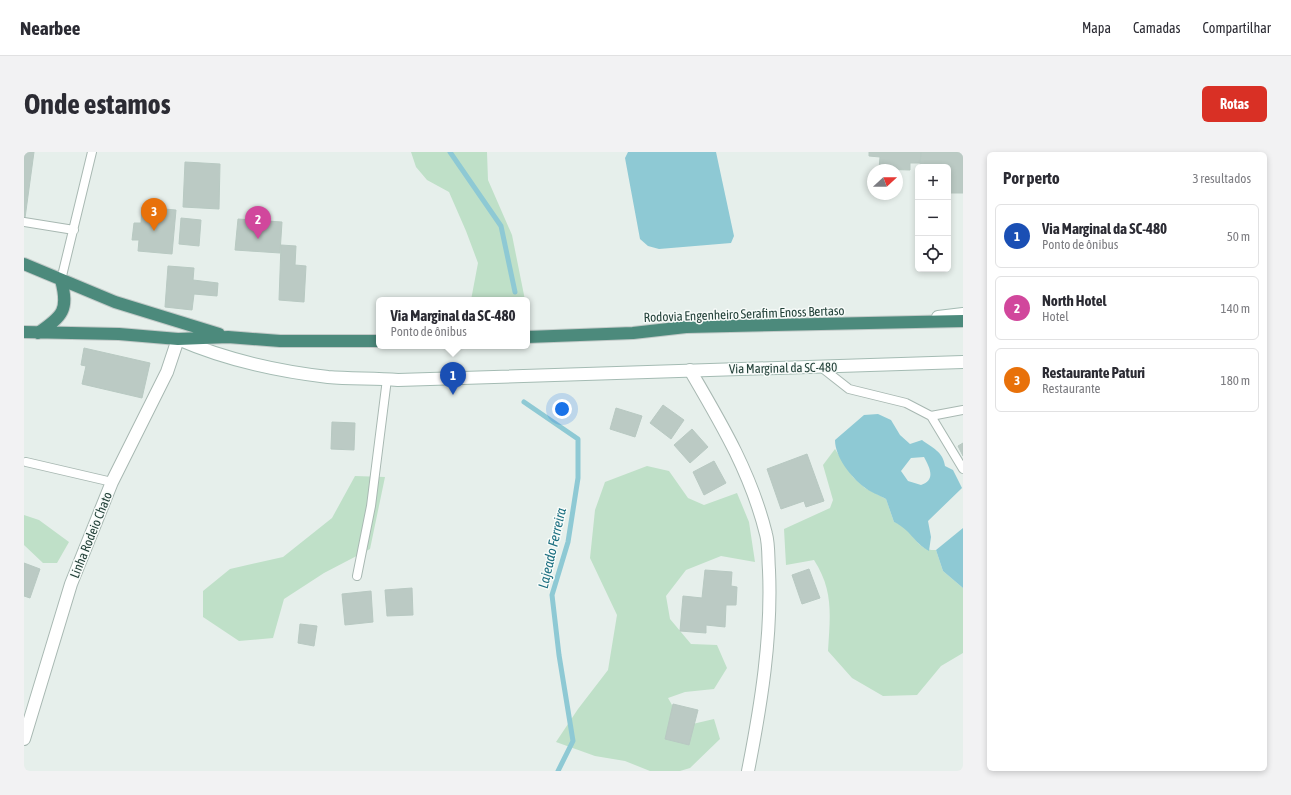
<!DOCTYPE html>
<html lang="pt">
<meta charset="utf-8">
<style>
body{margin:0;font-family:"Asap Condensed",sans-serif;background:#f2f2f3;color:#2b2b33}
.controls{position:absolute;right:12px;top:12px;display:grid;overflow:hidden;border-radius:6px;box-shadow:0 2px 6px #0003}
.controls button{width:36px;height:36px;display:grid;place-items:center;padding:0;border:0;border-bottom:1px solid #e1e1e2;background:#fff;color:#2b2b33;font:20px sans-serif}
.compass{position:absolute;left:843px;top:12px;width:36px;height:36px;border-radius:50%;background:#fff;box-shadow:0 2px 6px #0003;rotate:69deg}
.you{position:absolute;left:538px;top:257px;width:14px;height:14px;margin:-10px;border:3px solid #fff;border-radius:50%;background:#1a73e8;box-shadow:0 0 0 6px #1a73e833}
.badge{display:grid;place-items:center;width:26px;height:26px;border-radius:50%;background:#d93025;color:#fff;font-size:13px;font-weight:700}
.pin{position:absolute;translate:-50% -33px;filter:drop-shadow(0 1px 2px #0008)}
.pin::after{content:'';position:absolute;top:21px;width:14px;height:12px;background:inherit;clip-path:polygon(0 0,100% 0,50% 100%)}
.popup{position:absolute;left:352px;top:145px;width:154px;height:52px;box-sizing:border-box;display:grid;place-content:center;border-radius:6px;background:#fff;filter:drop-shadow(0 1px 3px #0005);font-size:13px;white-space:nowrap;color:#7c7c81}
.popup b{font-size:15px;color:#2b2b33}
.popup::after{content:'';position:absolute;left:50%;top:100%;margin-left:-8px;border:8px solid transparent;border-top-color:#fff}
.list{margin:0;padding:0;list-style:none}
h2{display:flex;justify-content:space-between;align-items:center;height:52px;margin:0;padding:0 16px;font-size:17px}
h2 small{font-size:13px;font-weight:400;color:#7c7c81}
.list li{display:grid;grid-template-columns:26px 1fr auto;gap:12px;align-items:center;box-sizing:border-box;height:64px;margin:0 8px 8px;padding:0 8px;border:1px solid #e1e1e2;border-radius:6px}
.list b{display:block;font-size:15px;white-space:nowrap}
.list p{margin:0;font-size:13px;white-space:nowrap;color:#7c7c81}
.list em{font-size:13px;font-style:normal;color:#7c7c81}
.icon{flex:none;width:22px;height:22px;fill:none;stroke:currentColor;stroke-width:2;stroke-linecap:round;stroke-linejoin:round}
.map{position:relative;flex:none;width:939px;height:619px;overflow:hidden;border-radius:6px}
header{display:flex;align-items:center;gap:24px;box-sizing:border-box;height:56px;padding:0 20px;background:#fff;border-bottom:1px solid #e1e1e2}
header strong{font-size:19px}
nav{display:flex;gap:22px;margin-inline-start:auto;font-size:14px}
.intro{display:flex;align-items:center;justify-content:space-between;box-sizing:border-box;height:96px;padding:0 24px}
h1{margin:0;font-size:28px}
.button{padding:10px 18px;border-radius:6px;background:#d93025;color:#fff;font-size:14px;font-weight:700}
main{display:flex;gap:24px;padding:0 24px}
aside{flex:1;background:#fff;border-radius:6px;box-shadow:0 2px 6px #0003}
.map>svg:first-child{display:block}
.green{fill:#bfe0c8}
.water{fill:#8ec9d4;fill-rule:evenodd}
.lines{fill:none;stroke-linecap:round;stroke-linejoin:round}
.stream{stroke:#8ec9d4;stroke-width:5}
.building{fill:#bbcac4;stroke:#b8c9c2}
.service-casing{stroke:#a8b8b2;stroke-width:10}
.minor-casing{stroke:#a8b8b2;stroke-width:14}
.secondary-casing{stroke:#a4bbb3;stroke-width:14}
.trunk-casing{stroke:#c2cac8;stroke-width:14}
.service{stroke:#fff;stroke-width:8}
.minor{stroke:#fff;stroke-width:12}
.secondary{stroke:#fff;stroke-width:12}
.trunk{stroke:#4c8a7c;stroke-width:12}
.labels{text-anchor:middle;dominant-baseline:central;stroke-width:3;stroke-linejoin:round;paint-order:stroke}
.street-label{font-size:13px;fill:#24423a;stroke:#f7fbf9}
.water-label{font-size:14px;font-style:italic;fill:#1c6f80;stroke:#f7fbf9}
</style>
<header>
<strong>Nearbee</strong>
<nav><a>Mapa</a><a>Camadas</a><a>Compartilhar</a></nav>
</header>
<div class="intro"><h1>Onde estamos</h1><a class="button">Rotas</a></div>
<main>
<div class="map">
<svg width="939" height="619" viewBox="0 0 939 619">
<rect width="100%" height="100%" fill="#e6efeb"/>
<path class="green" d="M387,0H463L464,28L488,83L501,148H447L454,111L442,79L425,40L403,28L392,15Z
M811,297L829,325L841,336L862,347L870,370C874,372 879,373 882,376C892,386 895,399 912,398L919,419L939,436V501L917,514L893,543L859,544L828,526L804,499C806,464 810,439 790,408L762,413L760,377L806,356L809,348L799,313Z
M623,314L645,319L664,346L680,353L713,341L725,370L731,410L697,404L662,418L642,444L646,467L667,492L693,493L703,516L690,537L661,540L644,546L660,574L690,567L696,587L666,616L656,619H626L601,609L571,604L532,590L554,557L584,518L593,463L566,406L571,358L581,330Z
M331,324L361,325L346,397L300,421L260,447L249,486L215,489L179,465V439L206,417L259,405L308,366Z
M0,363L15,368L45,390L33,411H19L0,393Z"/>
<path class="water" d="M604,0H692L710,84L707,91L635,97L624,94L616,87L601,6Z
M854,262L867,268L876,283L886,292L898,288C908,296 919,299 921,314L929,318L938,336L904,369L907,385L905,399C889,390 887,378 870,370L862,347C855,343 846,340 840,335C827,325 811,305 811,288L840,263ZM900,305C906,316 912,328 897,333L884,329L877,319L887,306Z
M939,376V436L919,419L912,398Z"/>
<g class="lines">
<path class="stream" d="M426,0L477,74L491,140
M500,250L554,287V326L544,390L528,443L535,503L549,589L534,619"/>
</g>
<path class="building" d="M0,0H10L1,66H0Z
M845,0H897L896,11H886V18L855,17L856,5L845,4Z
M897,0H939V41H924V15H896Z
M161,10L196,12L195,57L159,55Z
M118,55L152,58L148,102L114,99L115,88H108L110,71H117Z
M157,66L177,68L175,94L155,92Z
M214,67L258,70L256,101L211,98Z
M257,93L272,94L271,113L282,114L280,150L255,148Z
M144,114L170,116L169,128L194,131L193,144L170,142L168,158L141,155Z
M60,196L126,211L118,246L58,232L62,214L57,213Z
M639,253L660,268L647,287L626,271Z
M592,256L618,264L611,285L586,277Z
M308,270L331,271L330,298L307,297Z
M668,277L684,295L666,311L650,293Z
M939,291V304L934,294Z
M783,302L800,349L782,355L780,349L757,357L743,317Z
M690,309L702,331L680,343L669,320Z
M0,411L16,417L6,446L0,444Z
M785,417L796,446L778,452L768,423Z
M681,418L708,420L707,434L713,435L712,453H702L701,475L682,473V481L656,479L659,444L678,446Z
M388,436L389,463L363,464L361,438Z
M347,439L349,470L321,473L318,442Z
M276,472L293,474L290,494L274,491Z
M649,552L674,558L665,593L641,587Z"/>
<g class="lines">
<g class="service-casing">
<path id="service" d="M0,70L50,78
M37,128L68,0
M797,215L825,237L882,251L907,264L939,258
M907,264L939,317
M2,310L88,330
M333,424L347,354L363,227"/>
</g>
<g class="minor-casing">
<path id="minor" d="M666,218C697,271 727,321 742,382C745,393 744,406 745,418C748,485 737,553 724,619
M0,587L47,432L88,330L143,220L154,187"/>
</g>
<g class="secondary-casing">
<path id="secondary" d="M914,165L939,162
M154,187C202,208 252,219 304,225C327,227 351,226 374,228L939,210"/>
</g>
<g class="trunk-casing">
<path id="trunk" d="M0,112L91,150L195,182
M0,180L95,182L154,187L204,185L256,189H355
M14,181C39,164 45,158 37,128
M503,185L609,181L662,175L939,169"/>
</g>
<use href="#service" class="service"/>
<use href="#minor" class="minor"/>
<use href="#secondary" class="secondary"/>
<use href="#trunk" class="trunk"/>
</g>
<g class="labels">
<g class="street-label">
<text transform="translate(720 162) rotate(-2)">Rodovia Engenheiro Serafim Enoss Bertaso</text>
<text transform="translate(759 216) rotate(-1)">Via Marginal da SC-480</text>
<text transform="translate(67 383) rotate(-68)">Linha Rodeio Chato</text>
</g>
<g class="water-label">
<text transform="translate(528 396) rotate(-77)">Lajeado Ferreira</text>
</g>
</g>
</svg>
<div class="controls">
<button>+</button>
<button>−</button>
<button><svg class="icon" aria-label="locate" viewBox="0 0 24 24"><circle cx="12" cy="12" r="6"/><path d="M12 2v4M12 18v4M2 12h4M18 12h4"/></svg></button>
</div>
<svg class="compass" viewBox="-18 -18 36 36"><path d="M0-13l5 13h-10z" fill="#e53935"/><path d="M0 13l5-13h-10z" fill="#7c7c81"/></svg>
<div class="you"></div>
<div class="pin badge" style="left:429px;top:243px;background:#1a4fb4">1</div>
<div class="popup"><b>Via Marginal da SC-480</b>Ponto de ônibus</div>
<div class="pin badge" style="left:234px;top:87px;background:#d1479c">2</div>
<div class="pin badge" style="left:130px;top:79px;background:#e8710a">3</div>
</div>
<aside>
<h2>Por perto<small>3 resultados</small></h2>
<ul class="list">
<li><span class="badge" style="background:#1a4fb4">1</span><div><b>Via Marginal da SC-480</b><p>Ponto de ônibus</p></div><em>50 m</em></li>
<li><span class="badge" style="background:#d1479c">2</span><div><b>North Hotel</b><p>Hotel</p></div><em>140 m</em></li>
<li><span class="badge" style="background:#e8710a">3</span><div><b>Restaurante Paturi</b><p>Restaurante</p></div><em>180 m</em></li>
</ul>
</aside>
</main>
